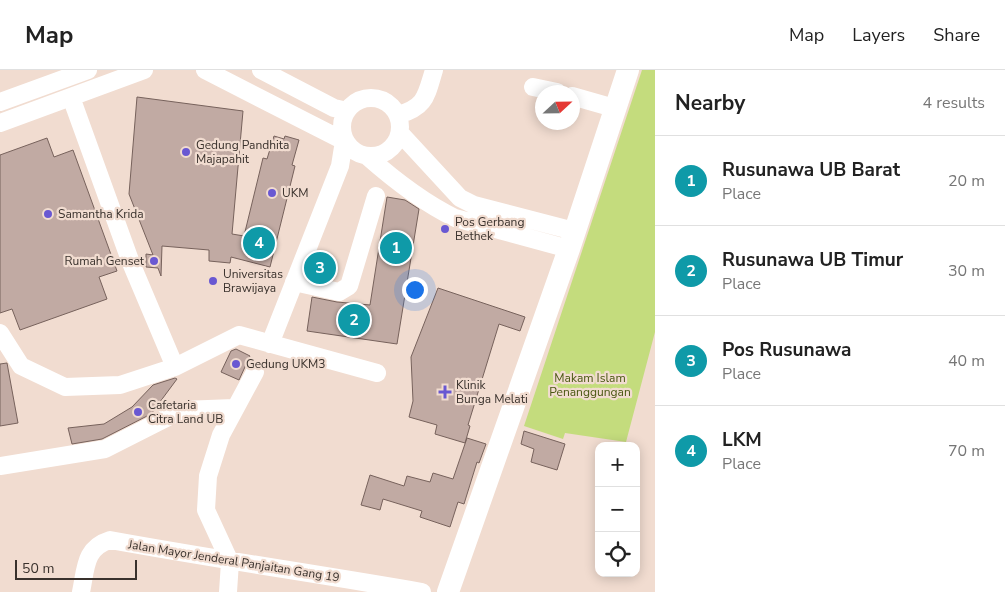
<!DOCTYPE html>
<meta charset="utf-8">
<style>
body{margin:0;font-family:"Nunito Sans",sans-serif;background:#f2f2f2;color:#222}
.controls{position:absolute;right:15px;bottom:15px;display:grid;overflow:hidden;border-radius:10px;box-shadow:0 2px 12px #0003}
.controls button{width:45px;height:45px;display:grid;place-items:center;padding:0;border:0;border-bottom:1px solid #e0e0e0;background:#fff;color:#222;font:25px sans-serif}
.compass{position:absolute;left:535px;top:15px;width:45px;height:45px;border-radius:50%;background:#fff;box-shadow:0 2px 12px #0003;rotate:68deg}
.scale{position:absolute;left:15px;bottom:12px;width:122px;box-sizing:border-box;padding-left:5px;border:2px solid #39312c;border-top:0;font-size:14px;line-height:18px;white-space:nowrap;color:#39312c;-webkit-text-stroke:4px #f1dcd0;paint-order:stroke}
.you{position:absolute;left:414px;top:219px;width:18px;height:18px;margin:-12px;border:4px solid #fff;border-radius:50%;background:#1a73e8;box-shadow:0 0 0 8px #1a73e833}
.badge{display:grid;place-items:center;width:32px;height:32px;border-radius:50%;background:#6958d2;color:#fff;font-size:16px;font-weight:700}
.pin{position:absolute;translate:-50% -50%;border:2px solid #fff;box-shadow:0 1px 5px #0006}
.list{margin:0;padding:0;list-style:none}
h2{display:flex;justify-content:space-between;align-items:center;height:65px;margin:0;padding:0 20px;font-size:21px}
h2 small{font-size:16px;font-weight:400;color:#767676}
.list li{display:grid;grid-template-columns:32px 1fr auto;gap:15px;align-items:center;box-sizing:border-box;height:90px;padding:0 20px;border-top:1px solid #e0e0e0}
.list b{display:block;font-size:19px;white-space:nowrap}
.list p{margin:0;font-size:16px;white-space:nowrap;color:#767676}
.list em{font-size:16px;font-style:normal;color:#767676}
.icon{flex:none;width:28px;height:28px;fill:none;stroke:currentColor;stroke-width:2;stroke-linecap:round;stroke-linejoin:round}
.map{position:relative;flex:none;width:655px;height:522px;overflow:hidden}
header{display:flex;align-items:center;gap:30px;box-sizing:border-box;height:70px;padding:0 25px;background:#fff;border-bottom:1px solid #e0e0e0}
header strong{font-size:24px}
nav{display:flex;gap:28px;margin-inline-start:auto;font-size:18px}
main{display:flex}
aside{flex:1;background:#fff}
.map>svg:first-child{display:block}
.green{fill:#c4dc7d}
.building{fill:#c1aaa3;stroke:#77625c}
.lines{fill:none;stroke-linecap:round;stroke-linejoin:round}
.minor{stroke:#fff;stroke-width:18}
.major{stroke:#fff;stroke-width:22}
.poi-dot{fill:#6958d2;stroke:#f1dcd0;stroke-width:2}
.labels{text-anchor:middle;dominant-baseline:central;stroke-width:4.5;stroke-linejoin:round;paint-order:stroke}
.poi-label{font-size:12px;fill:#39312c;stroke:#f1dcd0;text-anchor:start}
.park-label{font-size:12px;fill:#495712;stroke:#f1dcd0}
.street-label{font-size:12px;fill:#39312c;stroke:#f1dcd0}
</style>
<header>
<strong>Map</strong>
<nav><a>Map</a><a>Layers</a><a>Share</a></nav>
</header>
<main>
<div class="map">
<svg width="655" height="522" viewBox="0 0 655 522">
<rect width="100%" height="100%" fill="#f1dcd0"/>
<path class="green" d="M642,0H655V262L626,372L565,363L563,369L524,356Z"/>
<path class="building" d="M137,27L243,41L232,164L244,166L263,88L267,89L274,66L284,69L285,66L299,70L292,95L295,96L270,197L231,187L230,193L209,191V180L162,176L161,206L158,198L146,197V184L153,185L129,124Z
M47,68L54,87L73,80L117,201L99,207L107,229L20,260L12,239L0,243V85Z
M387,127L405,130L419,139L397,274L307,261L312,227L337,232L370,235Z
M316,187L334,191L332,209L309,204Z
M438,218L525,247L520,261L499,254L468,355L470,356L465,373L435,364L437,355L409,347L413,331L411,287Z
M236,279L250,286L239,310L221,302L231,281Z
M7,293L18,353L0,356V294Z
M175,308L177,309L151,344L102,369L72,374L68,358L104,354L132,337L153,315Z
M524,361L565,374L557,400L531,392L534,379L521,374Z
M467,368L486,374L479,393L477,392L464,434L458,432L450,457L420,447L422,441L383,429L380,440L361,435L370,405L404,416L407,406L430,412L433,403L453,409Z"/>
<g class="lines">
<path class="minor" d="M205,0L346,72
M261,0L334,38L347,41
M533,17L557,22
M572,26L614,38
M71,27L131,193L175,297
M342 57a29 29 0 1 1 58 0a29 29 0 1 1-58 0Z
M0,32L88,0
M398,45C426,37 426,26 434,0
M0,53L144,0
M400,63L460,128L474,135L574,161
M367,86C393,109 424,133 455,148L569,179
M294,212L339,222L349,216L376,126
M0,263L21,296L65,317L120,315L175,297L239,265L377,303
M270,274L340,96L344,71
M0,396L105,379L182,340L234,338
M81,522C86,499 84,478 110,470C214,489 318,504 422,522
M228,522L230,492L206,440L208,406L221,365L255,302"/>
<path class="major" d="M448,522L569,179L628,0"/>
</g>
<g class="poi-dot">
<circle cx="186" cy="82" r="5"/>
<circle cx="272" cy="123" r="5"/>
<circle cx="48" cy="144" r="5"/>
<circle cx="445" cy="159" r="5"/>
<circle cx="154" cy="191" r="5"/>
<circle cx="213" cy="211" r="5"/>
<circle cx="236" cy="294" r="5"/>
<path d="M442.5 314.5h5v5h5v5h-5v5h-5v-5h-5v-5h5z"/>
<circle cx="138" cy="342" r="5"/>
</g>
<g class="labels">
<g class="poi-label">
<text x="196" y="75">Gedung Pandhita<tspan x="196" dy="14">Majapahit</tspan></text>
<text x="282" y="123">UKM</text>
<text x="58" y="144">Samantha Krida</text>
<text x="455" y="152">Pos Gerbang<tspan x="455" dy="14">Bethek</tspan></text>
<text x="144" y="191" text-anchor="end">Rumah Genset</text>
<text x="223" y="204">Universitas<tspan x="223" dy="14">Brawijaya</tspan></text>
<text x="246" y="294">Gedung UKM3</text>
<text x="456" y="315">Klinik<tspan x="456" dy="14">Bunga Melati</tspan></text>
<text x="148" y="335">Cafetaria<tspan x="148" dy="14">Citra Land UB</tspan></text>
</g>
<g class="park-label">
<text x="590" y="308">Makam Islam<tspan x="590" dy="14">Penanggungan</tspan></text>
</g>
<g class="street-label">
<text transform="translate(234 491) rotate(9)">Jalan Mayor Jenderal Panjaitan Gang 19</text>
</g>
</g>
</svg>
<div class="controls">
<button>+</button>
<button>−</button>
<button><svg class="icon" aria-label="locate" viewBox="0 0 24 24"><circle cx="12" cy="12" r="6"/><path d="M12 2v4M12 18v4M2 12h4M18 12h4"/></svg></button>
</div>
<svg class="compass" viewBox="-18 -18 36 36"><path d="M0-13l5 13h-10z" fill="#e53935"/><path d="M0 13l5-13h-10z" fill="#767676"/></svg>
<div class="scale">50 m</div>
<div class="you"></div>
<div class="pin badge" style="left:396px;top:178px;background:#0f9aa8">1</div>
<div class="pin badge" style="left:354px;top:250px;background:#0f9aa8">2</div>
<div class="pin badge" style="left:320px;top:198px;background:#0f9aa8">3</div>
<div class="pin badge" style="left:259px;top:173px;background:#0f9aa8">4</div>
</div>
<aside>
<h2>Nearby<small>4 results</small></h2>
<ul class="list">
<li><span class="badge" style="background:#0f9aa8">1</span><div><b>Rusunawa UB Barat</b><p>Place</p></div><em>20 m</em></li>
<li><span class="badge" style="background:#0f9aa8">2</span><div><b>Rusunawa UB Timur</b><p>Place</p></div><em>30 m</em></li>
<li><span class="badge" style="background:#0f9aa8">3</span><div><b>Pos Rusunawa</b><p>Place</p></div><em>40 m</em></li>
<li><span class="badge" style="background:#0f9aa8">4</span><div><b>LKM</b><p>Place</p></div><em>70 m</em></li>
</ul>
</aside>
</main>
